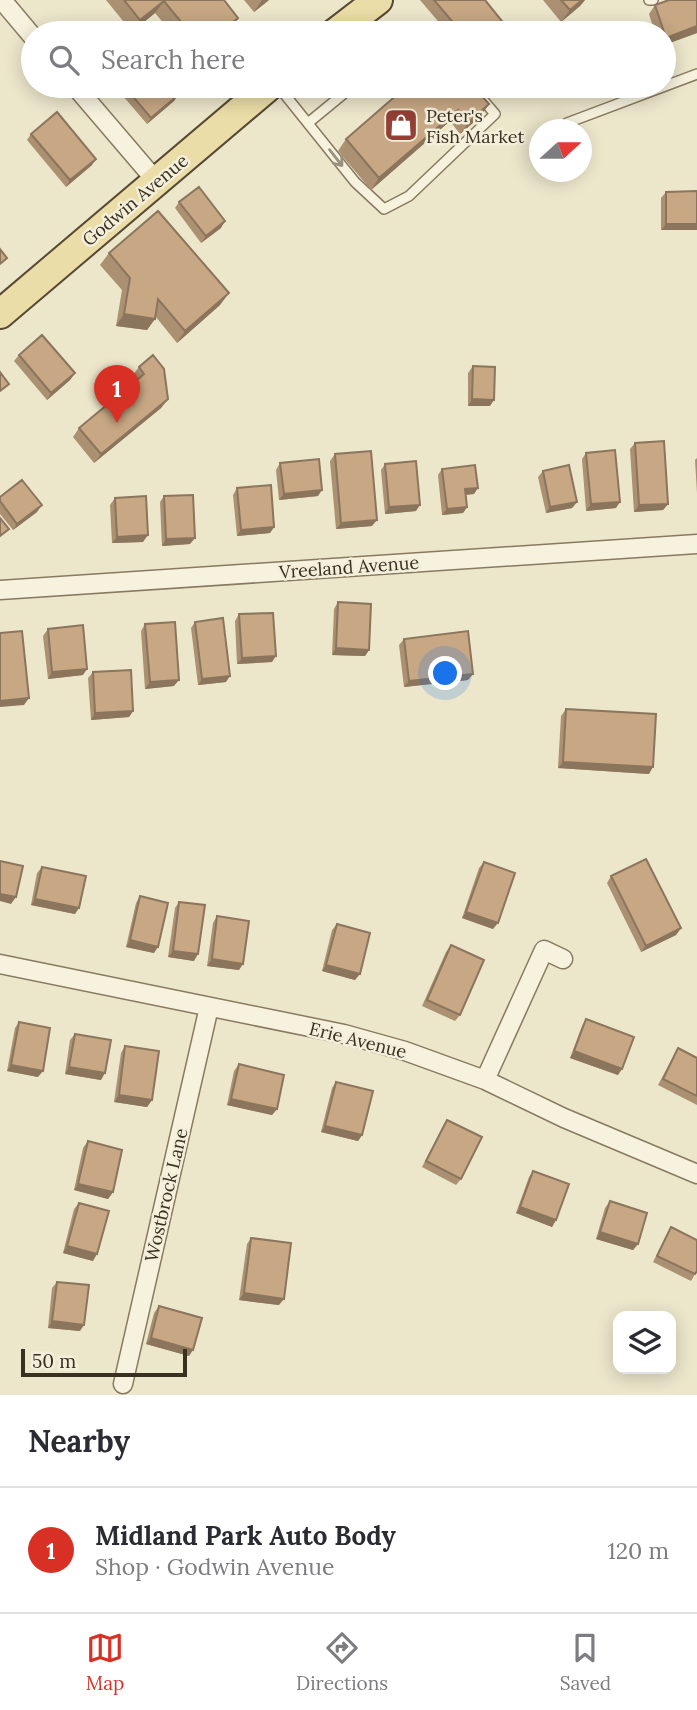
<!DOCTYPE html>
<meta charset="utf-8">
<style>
body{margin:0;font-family:Lora,serif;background:#f7f7f7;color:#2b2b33}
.controls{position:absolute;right:21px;bottom:21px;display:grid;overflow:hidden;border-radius:14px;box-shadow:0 4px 18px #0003}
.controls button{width:63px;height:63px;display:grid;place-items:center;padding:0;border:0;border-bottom:2px solid #e1e1e2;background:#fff;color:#2b2b33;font:35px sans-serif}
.compass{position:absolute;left:529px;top:119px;width:63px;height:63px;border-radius:50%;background:#fff;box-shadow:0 4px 18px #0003;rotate:69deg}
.scale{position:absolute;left:21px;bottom:18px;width:166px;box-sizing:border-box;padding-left:7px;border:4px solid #393022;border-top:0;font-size:19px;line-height:24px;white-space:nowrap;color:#393022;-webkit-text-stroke:5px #f4efda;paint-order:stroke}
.you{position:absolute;left:446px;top:674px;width:24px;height:24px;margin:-18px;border:5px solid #fff;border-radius:50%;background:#1a73e8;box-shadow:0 0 0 10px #1a73e833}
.badge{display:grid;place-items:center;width:46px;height:46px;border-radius:50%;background:#d93025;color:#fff;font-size:23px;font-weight:700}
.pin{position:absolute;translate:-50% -58px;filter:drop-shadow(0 2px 4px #0008)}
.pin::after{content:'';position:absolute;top:37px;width:24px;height:21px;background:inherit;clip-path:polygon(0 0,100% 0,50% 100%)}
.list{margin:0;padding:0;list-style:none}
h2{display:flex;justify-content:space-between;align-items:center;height:91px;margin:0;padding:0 28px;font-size:30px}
h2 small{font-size:23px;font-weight:400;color:#7c7c81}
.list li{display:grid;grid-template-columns:46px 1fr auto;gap:21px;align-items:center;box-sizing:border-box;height:126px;padding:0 28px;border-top:2px solid #e1e1e2}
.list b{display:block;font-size:26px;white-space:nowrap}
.list p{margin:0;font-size:23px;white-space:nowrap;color:#7c7c81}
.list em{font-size:23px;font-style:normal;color:#7c7c81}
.icon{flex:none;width:38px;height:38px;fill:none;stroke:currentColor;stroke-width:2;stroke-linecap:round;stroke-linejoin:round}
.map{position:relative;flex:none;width:697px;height:1395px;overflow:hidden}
.search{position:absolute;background:#fff;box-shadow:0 4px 18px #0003;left:21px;right:21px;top:21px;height:77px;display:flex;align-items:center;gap:18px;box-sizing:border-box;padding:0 24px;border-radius:38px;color:#7c7c81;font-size:26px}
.sheet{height:217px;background:#fff}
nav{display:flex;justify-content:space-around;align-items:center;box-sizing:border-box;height:98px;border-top:2px solid #e1e1e2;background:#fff;font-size:19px;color:#7c7c81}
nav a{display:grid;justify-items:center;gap:4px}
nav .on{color:#d93025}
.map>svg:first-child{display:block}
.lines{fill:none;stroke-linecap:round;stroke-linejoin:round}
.service-casing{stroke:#877a60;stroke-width:12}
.minor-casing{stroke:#877a60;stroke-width:21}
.primary-casing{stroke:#564834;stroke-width:32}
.service{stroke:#f7f2de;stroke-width:9}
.minor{stroke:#f7f2de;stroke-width:18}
.primary{stroke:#ebdda7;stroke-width:28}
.wall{fill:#ab9072}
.shaded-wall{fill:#8b755c}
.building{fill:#c7a784;stroke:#8b755c;stroke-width:2}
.oneway{stroke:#989180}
.labels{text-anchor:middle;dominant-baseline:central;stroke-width:5;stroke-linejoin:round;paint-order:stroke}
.poi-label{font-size:18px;fill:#393022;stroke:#f4efda;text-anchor:start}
.street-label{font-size:18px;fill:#393022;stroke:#f4efda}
</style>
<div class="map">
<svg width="697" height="1395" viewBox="0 0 697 1395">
<rect width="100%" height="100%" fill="#ece6cb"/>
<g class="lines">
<g class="service-casing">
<path id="service" d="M649,0H653
M357,26L422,29L426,33
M278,86L355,182L384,209L409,196L495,114L471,86
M308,123L353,86
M567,123L697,74"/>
</g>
<g class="minor-casing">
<path id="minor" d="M2,0L33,37
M75,86L157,182
M0,590L697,544
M0,964L344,1034L405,1051L485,1080L564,1118L697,1174
M485,1080L544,950L563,959
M123,1384L209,1007"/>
</g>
<g class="primary-casing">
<path id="primary" d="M335,33L378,0
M0,314L269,86"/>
</g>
<use href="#service" class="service"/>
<use href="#minor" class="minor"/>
<use href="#primary" class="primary"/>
</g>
<path class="wall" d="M106,0H224L238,18L230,30L227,33H172L155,13L132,32Z
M244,0H269L254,12Z
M420,0H485L502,21L496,30L492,33H448Z
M543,0H585L580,6L561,22Z
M655,5L697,33L664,45V33H655L649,14Z
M119,86H170L178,95L174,101L147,124L117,89Z
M407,86L481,116L460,134L450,121L371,190L338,151L346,139Z
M31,134L92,165L66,187L27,140Z
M697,191L661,230V198L666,192Z
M179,202L221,228L201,243L175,208Z
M109,253L220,305L177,343L156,317L147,330L116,326L122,290L100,265Z
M19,355L75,373L70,380L47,400L14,361Z
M473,366L490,406H468V373Z
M139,367L168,399L161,408L94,463L73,437L79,428L136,381L132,376Z
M635,443L668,504L663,510L634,512L630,449Z
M586,453L616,508L586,511L582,459Z
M335,454L372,526L336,529L330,461Z
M697,458V493L695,460Z
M280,463L318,496L279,500L276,470Z
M385,464L416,511L385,514L381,470Z
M442,469L474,494L466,495L467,507L463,513L442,515L438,475Z
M543,471L577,502L572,508L546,513L538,477Z
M237,488L274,527L270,533L237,536L233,495Z
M164,496L190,544L162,546L160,502Z
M0,497L37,512L13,530L0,514Z
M115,498L143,542L112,543L110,505Z
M338,602L369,650L365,656L332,655L334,609Z
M239,614L272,662L237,664L235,621Z
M195,622L226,682L198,685L191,628Z
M145,624L174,686L145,689L141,631Z
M48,629L83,675L48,679L43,636Z
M404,639L468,680L404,687L399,645Z
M93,672L133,711L129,717L91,720L88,678Z
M566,709L649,774L558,768L561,716Z
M484,862L493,929L462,918L479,868Z
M42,867L75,914L31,905L37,873Z
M611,876L681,928L676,935L641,952L607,883Z
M140,896L154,953L126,947L136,903Z
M179,902L194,961L168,957L175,908Z
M217,916L239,970L207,966L213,923Z
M337,924L355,980L322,971L332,930Z
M451,945L460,1015L455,1021L422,1006L446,952Z
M586,1019L618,1075L570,1058L582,1026Z
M19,1022L38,1077L7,1071L15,1028Z
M75,1034L101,1080L65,1074L70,1040Z
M125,1046L152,1100L147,1107L114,1102L121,1053Z
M678,1048L697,1058V1105L658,1085L674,1055Z
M239,1064L277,1109L272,1115L227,1105L234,1071Z
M336,1082L362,1135L358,1141L321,1132L332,1088Z
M447,1120L461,1179L456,1185L422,1167L443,1126Z
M88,1141L113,1192L108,1199L74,1190L83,1148Z
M533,1171L556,1220L552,1227L516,1213L529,1177Z
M610,1201L638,1244L633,1250L596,1239L605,1208Z
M79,1203L93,1261L63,1253L74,1209Z
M671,1227L695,1274L691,1281L653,1262L667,1234Z
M251,1238L279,1305L239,1300L247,1244Z
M57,1282L80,1331L48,1328L52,1288Z
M159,1306L189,1356L146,1344L154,1313Z"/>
<path class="shaded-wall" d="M262,0H269L254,12Z
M582,0H585L580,6L561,22L570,10Z
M164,1L155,13L132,32L140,20Z
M238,18L230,30L227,33H220Z
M502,21L496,30L492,33H487Z
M697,26V33L664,45V40L666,38Z
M178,95L174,101L147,124L151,118Z
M489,104L481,116L460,134L469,122Z
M458,110L450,121L371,190L379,178Z
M96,159L92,165L66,187L70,180Z
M225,221L221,228L201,243L206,236Z
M666,224H697V230H661Z
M229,293L220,305L177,343L185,331Z
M124,314L155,319L147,330L116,326Z
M75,373L70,380L47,400L51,393Z
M168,399L161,408L94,463L101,454Z
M472,399L494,400L490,406H468Z
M478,488L474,494L461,495L465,489Z
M322,490L318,496L279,500L284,494Z
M577,502L572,508L546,513L550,507Z
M620,502L616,508L586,511L591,504Z
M668,504L663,510L634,512L639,505Z
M42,505L37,512L13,530L17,524Z
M420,505L416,511L385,514L389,507Z
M467,507L463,513L442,515L447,509Z
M377,520L372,526L336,529L341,523Z
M274,527L270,533L237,536L241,530Z
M148,535L143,542L112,543L117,537Z
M195,538L190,544L162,546L166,539Z
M336,648L369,650L365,656L332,655Z
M276,656L272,662L237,664L242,658Z
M87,669L83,675L48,679L52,672Z
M473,674L468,680L404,687L409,681Z
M230,676L226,682L198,685L202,679Z
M179,680L174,686L145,689L150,682Z
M29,698L24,705L0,707V701Z
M133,711L129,717L91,720L95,713Z
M563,762L653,767L649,774L558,768Z
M0,894L16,897L11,904L0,901Z
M35,899L79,908L75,914L31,905Z
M466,912L498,923L493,929L462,918Z
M681,928L676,935L641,952L646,946Z
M130,940L158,947L154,953L126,947Z
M173,951L198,954L194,961L168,957Z
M212,959L243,964L239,970L207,966Z
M326,965L360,974L355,980L322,971Z
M574,1051L622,1069L618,1075L570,1058Z
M11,1065L43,1071L38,1077L7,1071Z
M69,1067L105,1073L101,1080L65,1074Z
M119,1095L152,1100L147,1107L114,1102Z
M231,1099L277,1109L272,1115L227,1105Z
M325,1126L362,1135L358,1141L321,1132Z
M78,1184L113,1192L108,1199L74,1190Z
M520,1207L556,1220L552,1227L516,1213Z
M600,1232L638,1244L633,1250L596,1239Z
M67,1246L97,1254L93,1261L63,1253Z
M244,1293L284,1299L279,1305L239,1300Z
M52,1321L84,1325L80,1331L48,1328Z
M151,1338L193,1350L189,1356L146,1344Z"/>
<path class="building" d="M124,0H224L238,18L220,33H190L164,1L140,20Z
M434,0H485L502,21L487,33H462Z
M561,0H582L570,10Z
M669,0H697V26L666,38L655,5Z
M124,86H170L178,95L151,118Z
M407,86H473L489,104L469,122L458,110L379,178L346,139Z
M57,112L96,159L70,180L31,134Z
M199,187L225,221L206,236L179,202Z
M697,191V224H666V192Z
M158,211L229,293L185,331L158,299L155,319L124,314L130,278L109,253Z
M0,249L7,258L0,264Z
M42,335L75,373L51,393L19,355Z
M153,355L164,369L168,399L101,454L79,428L144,374L139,367Z
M473,366L495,367L494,400L472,399Z
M0,372L9,384L0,391Z
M664,441L668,504L639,505L635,443Z
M615,450L620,502L591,504L586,453Z
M371,451L377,520L341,523L335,454Z
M319,459L322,490L284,494L280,463Z
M416,461L420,505L389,507L385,464Z
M475,465L478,488L465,489L467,507L447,509L442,469Z
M569,465L577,502L550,507L543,471Z
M22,480L42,505L17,524L0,501V497Z
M271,485L274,527L241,530L237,488Z
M193,495L195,538L166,539L164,496Z
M146,496L148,535L117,537L115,498Z
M0,518L9,529L0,536Z
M338,602L371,604L369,650L336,648Z
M273,613L276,656L242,658L239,614Z
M223,618L230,676L202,679L195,622Z
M175,622L179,680L150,682L145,624Z
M83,625L87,669L52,672L48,629Z
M22,631L29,698L0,701V633Z
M468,631L473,674L409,681L404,639Z
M131,670L133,711L95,713L93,672Z
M566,709L656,714L653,767L563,762Z
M646,859L681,928L646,946L611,876Z
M0,861L23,866L16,897L0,894Z
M484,862L515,873L498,923L466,912Z
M42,867L86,876L79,908L35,899Z
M140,896L168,903L158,947L130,940Z
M179,902L205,905L198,954L173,951Z
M217,916L249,921L243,964L212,959Z
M337,924L370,933L360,974L326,965Z
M451,945L484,960L460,1015L427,1000Z
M586,1019L634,1037L622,1069L574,1051Z
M19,1022L50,1028L43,1071L11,1065Z
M75,1034L111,1040L105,1073L69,1067Z
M125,1046L159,1051L152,1100L119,1095Z
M678,1048L697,1058V1096L663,1079Z
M239,1064L284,1075L277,1109L231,1099Z
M336,1082L373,1091L362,1135L325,1126Z
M447,1120L482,1137L461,1179L426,1161Z
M88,1141L122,1150L113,1192L78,1184Z
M533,1171L569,1184L556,1220L520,1207Z
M610,1201L647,1213L638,1244L600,1232Z
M79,1203L109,1211L97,1254L67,1246Z
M671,1227L697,1240V1271L695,1274L657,1256Z
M251,1238L291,1243L284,1299L244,1293Z
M57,1282L89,1285L84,1325L52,1321Z
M159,1306L202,1318L193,1350L151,1338Z"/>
<defs><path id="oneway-shaft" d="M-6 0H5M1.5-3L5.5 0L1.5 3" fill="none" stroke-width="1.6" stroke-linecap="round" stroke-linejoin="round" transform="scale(1.75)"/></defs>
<use class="oneway" href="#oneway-shaft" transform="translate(336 158) rotate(52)"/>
<defs>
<g id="shop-square" transform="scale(1.75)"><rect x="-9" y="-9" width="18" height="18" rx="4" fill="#923f35" stroke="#f4efda"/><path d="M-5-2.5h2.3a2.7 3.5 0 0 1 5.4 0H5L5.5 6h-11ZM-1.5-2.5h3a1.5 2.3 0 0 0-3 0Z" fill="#fff"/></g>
</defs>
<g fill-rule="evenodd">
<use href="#shop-square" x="401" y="125"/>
</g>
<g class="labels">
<g class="poi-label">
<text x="426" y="115">Peter's<tspan x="426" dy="21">Fish Market</tspan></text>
</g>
<g class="street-label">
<text transform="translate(135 200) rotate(-40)">Godwin Avenue</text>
<text transform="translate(349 567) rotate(-4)">Vreeland Avenue</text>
<text transform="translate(358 1040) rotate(14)">Erie Avenue</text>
<text transform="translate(166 1195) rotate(-77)">Wostbrock Lane</text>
</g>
</g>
</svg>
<div class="controls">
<button><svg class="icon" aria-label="layers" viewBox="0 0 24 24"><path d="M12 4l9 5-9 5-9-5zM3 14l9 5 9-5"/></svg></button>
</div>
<svg class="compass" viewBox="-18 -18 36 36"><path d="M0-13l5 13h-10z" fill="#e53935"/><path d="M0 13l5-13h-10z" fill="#7c7c81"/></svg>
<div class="scale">50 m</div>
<div class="you"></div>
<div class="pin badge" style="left:117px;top:423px">1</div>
<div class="search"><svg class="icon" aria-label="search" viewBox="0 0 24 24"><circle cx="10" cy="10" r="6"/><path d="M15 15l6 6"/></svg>Search here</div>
</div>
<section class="sheet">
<h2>Nearby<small></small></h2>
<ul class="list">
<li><span class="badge">1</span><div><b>Midland Park Auto Body</b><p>Shop · Godwin Avenue</p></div><em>120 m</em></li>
</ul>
</section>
<nav>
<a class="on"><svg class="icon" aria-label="map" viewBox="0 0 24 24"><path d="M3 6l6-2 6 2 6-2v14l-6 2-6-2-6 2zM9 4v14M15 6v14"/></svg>Map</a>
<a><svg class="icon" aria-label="directions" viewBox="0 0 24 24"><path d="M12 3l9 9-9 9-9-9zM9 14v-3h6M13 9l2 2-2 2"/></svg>Directions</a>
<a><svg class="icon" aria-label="saved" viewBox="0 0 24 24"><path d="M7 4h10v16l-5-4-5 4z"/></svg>Saved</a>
</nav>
